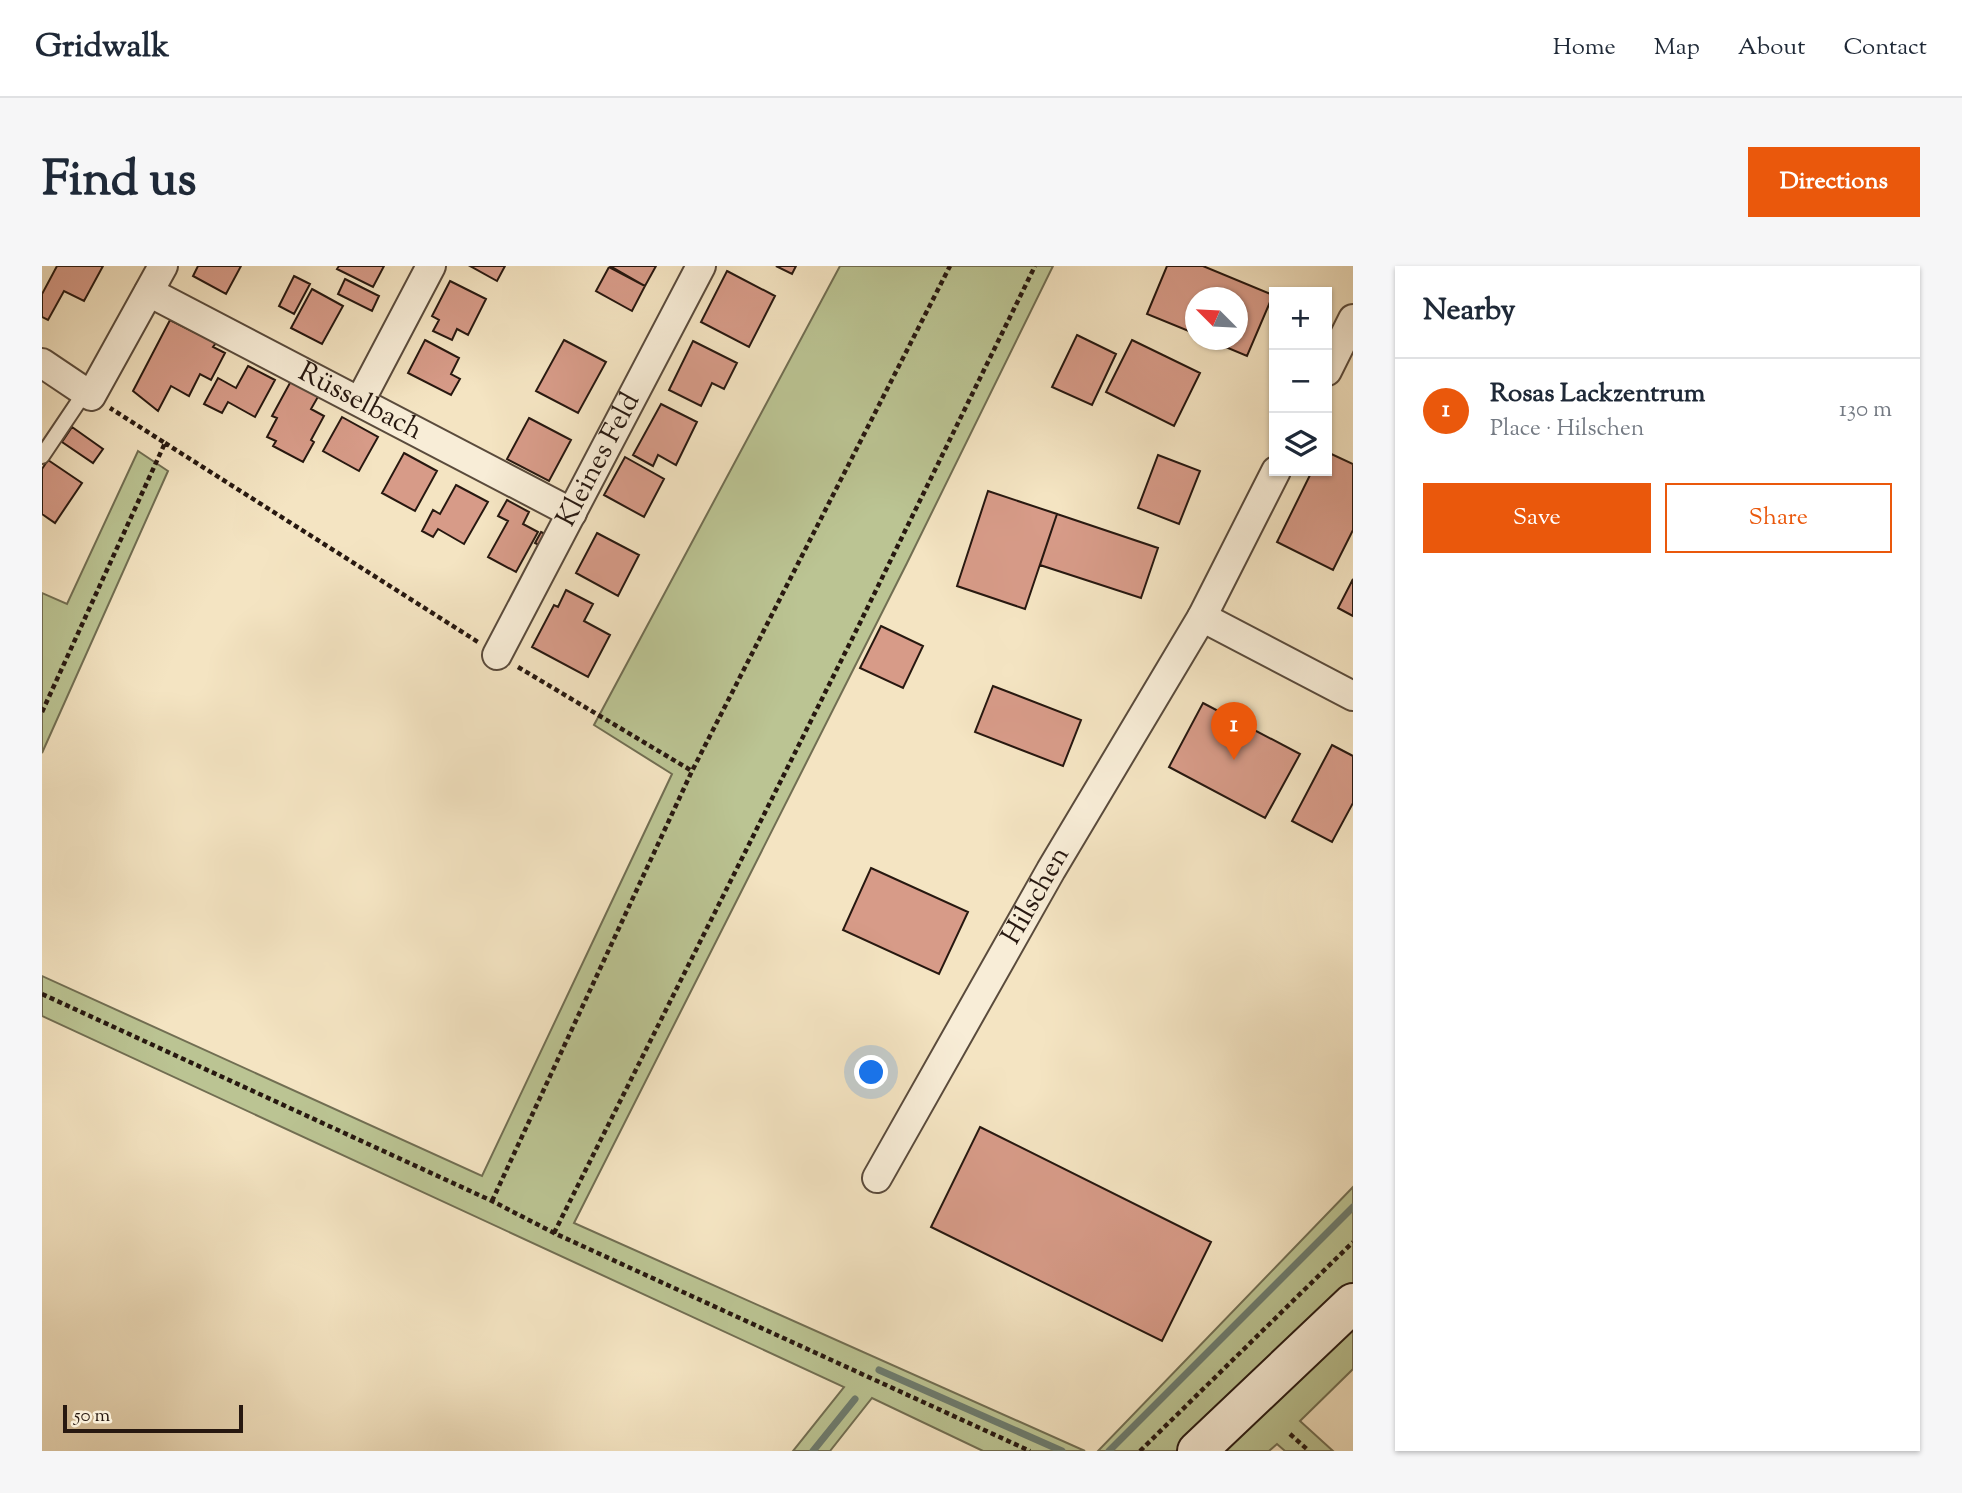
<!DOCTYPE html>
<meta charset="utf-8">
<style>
body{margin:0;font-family:"Sorts Mill Goudy",serif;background:#f6f6f7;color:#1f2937}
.controls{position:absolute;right:21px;top:21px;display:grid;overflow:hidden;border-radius:0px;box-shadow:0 2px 5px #0004}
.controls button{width:63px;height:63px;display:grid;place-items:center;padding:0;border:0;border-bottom:2px solid #e0e1e3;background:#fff;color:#1f2937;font:35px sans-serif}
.compass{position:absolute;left:1143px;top:21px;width:63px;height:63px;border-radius:50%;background:#fff;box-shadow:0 2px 5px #0004;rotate:294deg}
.scale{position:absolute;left:21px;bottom:18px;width:180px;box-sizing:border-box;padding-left:7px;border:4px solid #271810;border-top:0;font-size:19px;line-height:24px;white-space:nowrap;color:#271810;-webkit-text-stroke:5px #f8edd7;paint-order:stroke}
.you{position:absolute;left:830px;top:807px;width:24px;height:24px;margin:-18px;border:5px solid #fff;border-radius:50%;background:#1a73e8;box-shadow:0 0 0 10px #1a73e833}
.badge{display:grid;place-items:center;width:46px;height:46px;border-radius:50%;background:#ea580c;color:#fff;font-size:23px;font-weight:700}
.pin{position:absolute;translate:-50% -58px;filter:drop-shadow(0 2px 4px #0008)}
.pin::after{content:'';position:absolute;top:37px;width:24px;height:21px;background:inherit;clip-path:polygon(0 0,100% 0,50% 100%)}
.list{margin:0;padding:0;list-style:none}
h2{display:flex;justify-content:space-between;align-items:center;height:91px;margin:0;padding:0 28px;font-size:30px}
h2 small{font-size:23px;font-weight:400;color:#747a83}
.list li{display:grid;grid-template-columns:46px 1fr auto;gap:21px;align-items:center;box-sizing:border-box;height:105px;padding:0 28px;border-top:2px solid #e0e1e3}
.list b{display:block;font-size:26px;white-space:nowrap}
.list p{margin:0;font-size:23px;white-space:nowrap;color:#747a83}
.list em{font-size:23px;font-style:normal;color:#747a83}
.actions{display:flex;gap:14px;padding:21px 28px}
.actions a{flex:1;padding:16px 0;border:2px solid #ea580c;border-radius:0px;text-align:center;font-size:24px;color:#ea580c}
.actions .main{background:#ea580c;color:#fff}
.icon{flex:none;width:38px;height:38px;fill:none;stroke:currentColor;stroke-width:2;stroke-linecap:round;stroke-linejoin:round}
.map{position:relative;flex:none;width:1311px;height:1185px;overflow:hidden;border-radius:0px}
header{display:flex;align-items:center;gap:42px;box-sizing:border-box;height:98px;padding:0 35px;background:#fff;border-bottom:2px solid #e0e1e3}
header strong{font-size:33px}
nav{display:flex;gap:38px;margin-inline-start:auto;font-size:24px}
.intro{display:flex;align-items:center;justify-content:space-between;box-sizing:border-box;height:168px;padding:0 42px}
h1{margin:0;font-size:49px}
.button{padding:18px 32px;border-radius:0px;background:#ea580c;color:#fff;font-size:24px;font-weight:700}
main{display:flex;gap:42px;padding:0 42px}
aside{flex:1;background:#fff;border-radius:0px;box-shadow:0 2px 5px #0004}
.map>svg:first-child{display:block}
.green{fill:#bbc493;stroke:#716e52;stroke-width:2}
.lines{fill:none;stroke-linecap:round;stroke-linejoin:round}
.stream{stroke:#6d7c6f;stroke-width:7}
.building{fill:#d79b88;stroke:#271810;stroke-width:2}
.service-casing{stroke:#5a4b3c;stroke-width:18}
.minor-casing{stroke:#5a4b3c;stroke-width:32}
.secondary-casing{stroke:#271810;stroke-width:42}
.path{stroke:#271810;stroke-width:4.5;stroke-dasharray:5 3.5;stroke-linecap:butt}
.service{stroke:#f8edd7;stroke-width:14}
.minor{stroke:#f8edd7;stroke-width:28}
.secondary{stroke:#f8edd7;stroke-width:38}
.labels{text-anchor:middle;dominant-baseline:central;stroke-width:7;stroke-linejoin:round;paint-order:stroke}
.street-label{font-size:28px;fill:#271810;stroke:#f8edd7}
</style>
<header>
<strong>Gridwalk</strong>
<nav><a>Home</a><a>Map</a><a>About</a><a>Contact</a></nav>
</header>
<div class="intro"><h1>Find us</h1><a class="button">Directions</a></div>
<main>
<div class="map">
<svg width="1311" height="1185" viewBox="0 0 1311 1185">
<rect width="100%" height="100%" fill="#f4e4c2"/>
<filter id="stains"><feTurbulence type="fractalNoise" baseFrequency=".00286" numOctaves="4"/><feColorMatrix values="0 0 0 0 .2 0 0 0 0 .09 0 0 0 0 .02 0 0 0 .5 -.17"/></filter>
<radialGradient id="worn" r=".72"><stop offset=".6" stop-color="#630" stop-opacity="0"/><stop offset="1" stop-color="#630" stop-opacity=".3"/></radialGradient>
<path class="green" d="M798,0H1011L865,297L532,957L1043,1185H941L830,1132L788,1185H751L802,1121L0,750V710L440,910L630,508L552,459Z
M96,185L126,205L0,487V327L25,338Z
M1311,921V1103L1258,1155L1291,1185H1243L1235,1178L1227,1185H1056Z"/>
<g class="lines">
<path class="stream" d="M837,1104L1020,1185
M771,1185L813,1133
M1067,1185L1311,941"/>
</g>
<path class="building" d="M15,0H61L42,35L22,25L6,54L0,51V28Z
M156,0H199L184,28L151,10Z
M297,0H342L331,21L295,3Z
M428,0H463L455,15Z
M568,0H614L603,20Z
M734,0H754L750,8Z
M1125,0H1161L1231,29L1205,90L1167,74H1196V32H1154V68L1105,48Z
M567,1L603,20L590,45L554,25Z
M685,5L733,30L707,81L659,56Z
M252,10L268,18L252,48L237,40Z
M303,13L337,30L330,45L296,28Z
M408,15L444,33L426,69L415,63L410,74L391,65L397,54L390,50Z
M270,23L301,40L280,78L249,62Z
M128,54L174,77L171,81L183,87L169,114L158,108L147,130L129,120L116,145L91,125Z
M1035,69L1074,88L1050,139L1010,121Z
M383,74L417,92L409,108L418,113L409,129L366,107Z
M522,74L564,96L536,147L494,125Z
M1090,74L1158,107L1132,160L1064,126Z
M651,75L695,97L682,123L670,117L659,140L627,124Z
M206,100L233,114L213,151L186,136L180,147L162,138L176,112L194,122Z
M249,115L277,129L269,143L282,150L269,174L272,176L261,196L231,180L234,175L225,171L235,152L230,150Z
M619,138L655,156L634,199L616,189L611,200L591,189Z
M300,151L336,171L317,205L281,185Z
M487,152L529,174L507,215L465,193Z
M30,161L61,183L51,197L20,176Z
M1285,186L1311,198V264L1291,304L1235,276L1270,205H1285Z
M362,187L395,205L373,245L340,227Z
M1116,189L1158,205L1137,258L1096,242Z
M583,191L622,213L602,251L562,229Z
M6,194L40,217L13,257L0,248V203Z
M414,219L446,236L422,278L396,263L391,271L380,265L391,244L398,248Z
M946,225L1015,248L983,343L915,320Z
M465,234L487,246L481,258L496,266L474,306L446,291L466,255L456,250Z
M1015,248L1116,282L1099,332L998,299Z
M499,266L507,270L501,281L493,277Z
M555,267L597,289L576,330L534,307Z
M1311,313V350L1296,342Z
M524,324L551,338L542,355L568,369L546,411L490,381L512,339L516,341Z
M839,360L881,380L861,422L818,402Z
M951,420L1039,454L1021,500L933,466Z
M1161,437L1258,488L1223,552L1127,501Z
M1290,479L1311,490V537L1290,576L1250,555Z
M829,602L926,646L897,708L801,664Z
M938,861L1169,976L1120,1075L889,961Z"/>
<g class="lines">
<g class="service-casing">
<path id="service" d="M0,190L43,126"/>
</g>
<g class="minor-casing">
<g id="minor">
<path id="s1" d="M107,26L530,247"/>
<path d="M0,97L49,130L121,0"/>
<path d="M1285,105L1311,53"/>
<path d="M318,135L389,0"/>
<path d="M1160,351L1311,430"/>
<path id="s2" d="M455,389L659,0"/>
<path id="s3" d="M835,912L1009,604L1160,351L1234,205"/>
</g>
</g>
<g class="secondary-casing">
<path id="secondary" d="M1155,1185L1311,1037"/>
</g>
<path class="path" d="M123,177L436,376
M476,401L650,505
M0,446L123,177L68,142
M0,728L450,935L512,967L988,1185
M450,935L650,505L908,0
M512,967L813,367L993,0
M1248,1168L1267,1185
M1098,1185L1311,976"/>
<use href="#service" class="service"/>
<use href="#minor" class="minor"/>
<use href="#secondary" class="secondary"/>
</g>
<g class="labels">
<g class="street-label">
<text stroke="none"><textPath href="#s1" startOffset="238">Rüsselbach</textPath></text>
<text stroke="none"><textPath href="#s2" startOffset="220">Kleines Feld</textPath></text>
<text stroke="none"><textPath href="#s3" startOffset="324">Hilschen</textPath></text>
</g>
</g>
<rect width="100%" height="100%" filter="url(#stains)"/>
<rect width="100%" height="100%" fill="url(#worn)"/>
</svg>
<div class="controls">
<button>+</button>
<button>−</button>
<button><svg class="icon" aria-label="layers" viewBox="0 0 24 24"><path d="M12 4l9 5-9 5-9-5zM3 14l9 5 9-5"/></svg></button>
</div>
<svg class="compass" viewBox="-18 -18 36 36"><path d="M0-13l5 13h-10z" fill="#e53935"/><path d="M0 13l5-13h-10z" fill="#747a83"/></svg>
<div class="scale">50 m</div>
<div class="you"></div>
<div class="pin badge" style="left:1192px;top:494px">1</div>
</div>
<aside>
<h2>Nearby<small></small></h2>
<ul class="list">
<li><span class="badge">1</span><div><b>Rosas Lackzentrum</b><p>Place · Hilschen</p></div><em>130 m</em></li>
</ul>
<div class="actions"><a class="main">Save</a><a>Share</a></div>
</aside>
</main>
